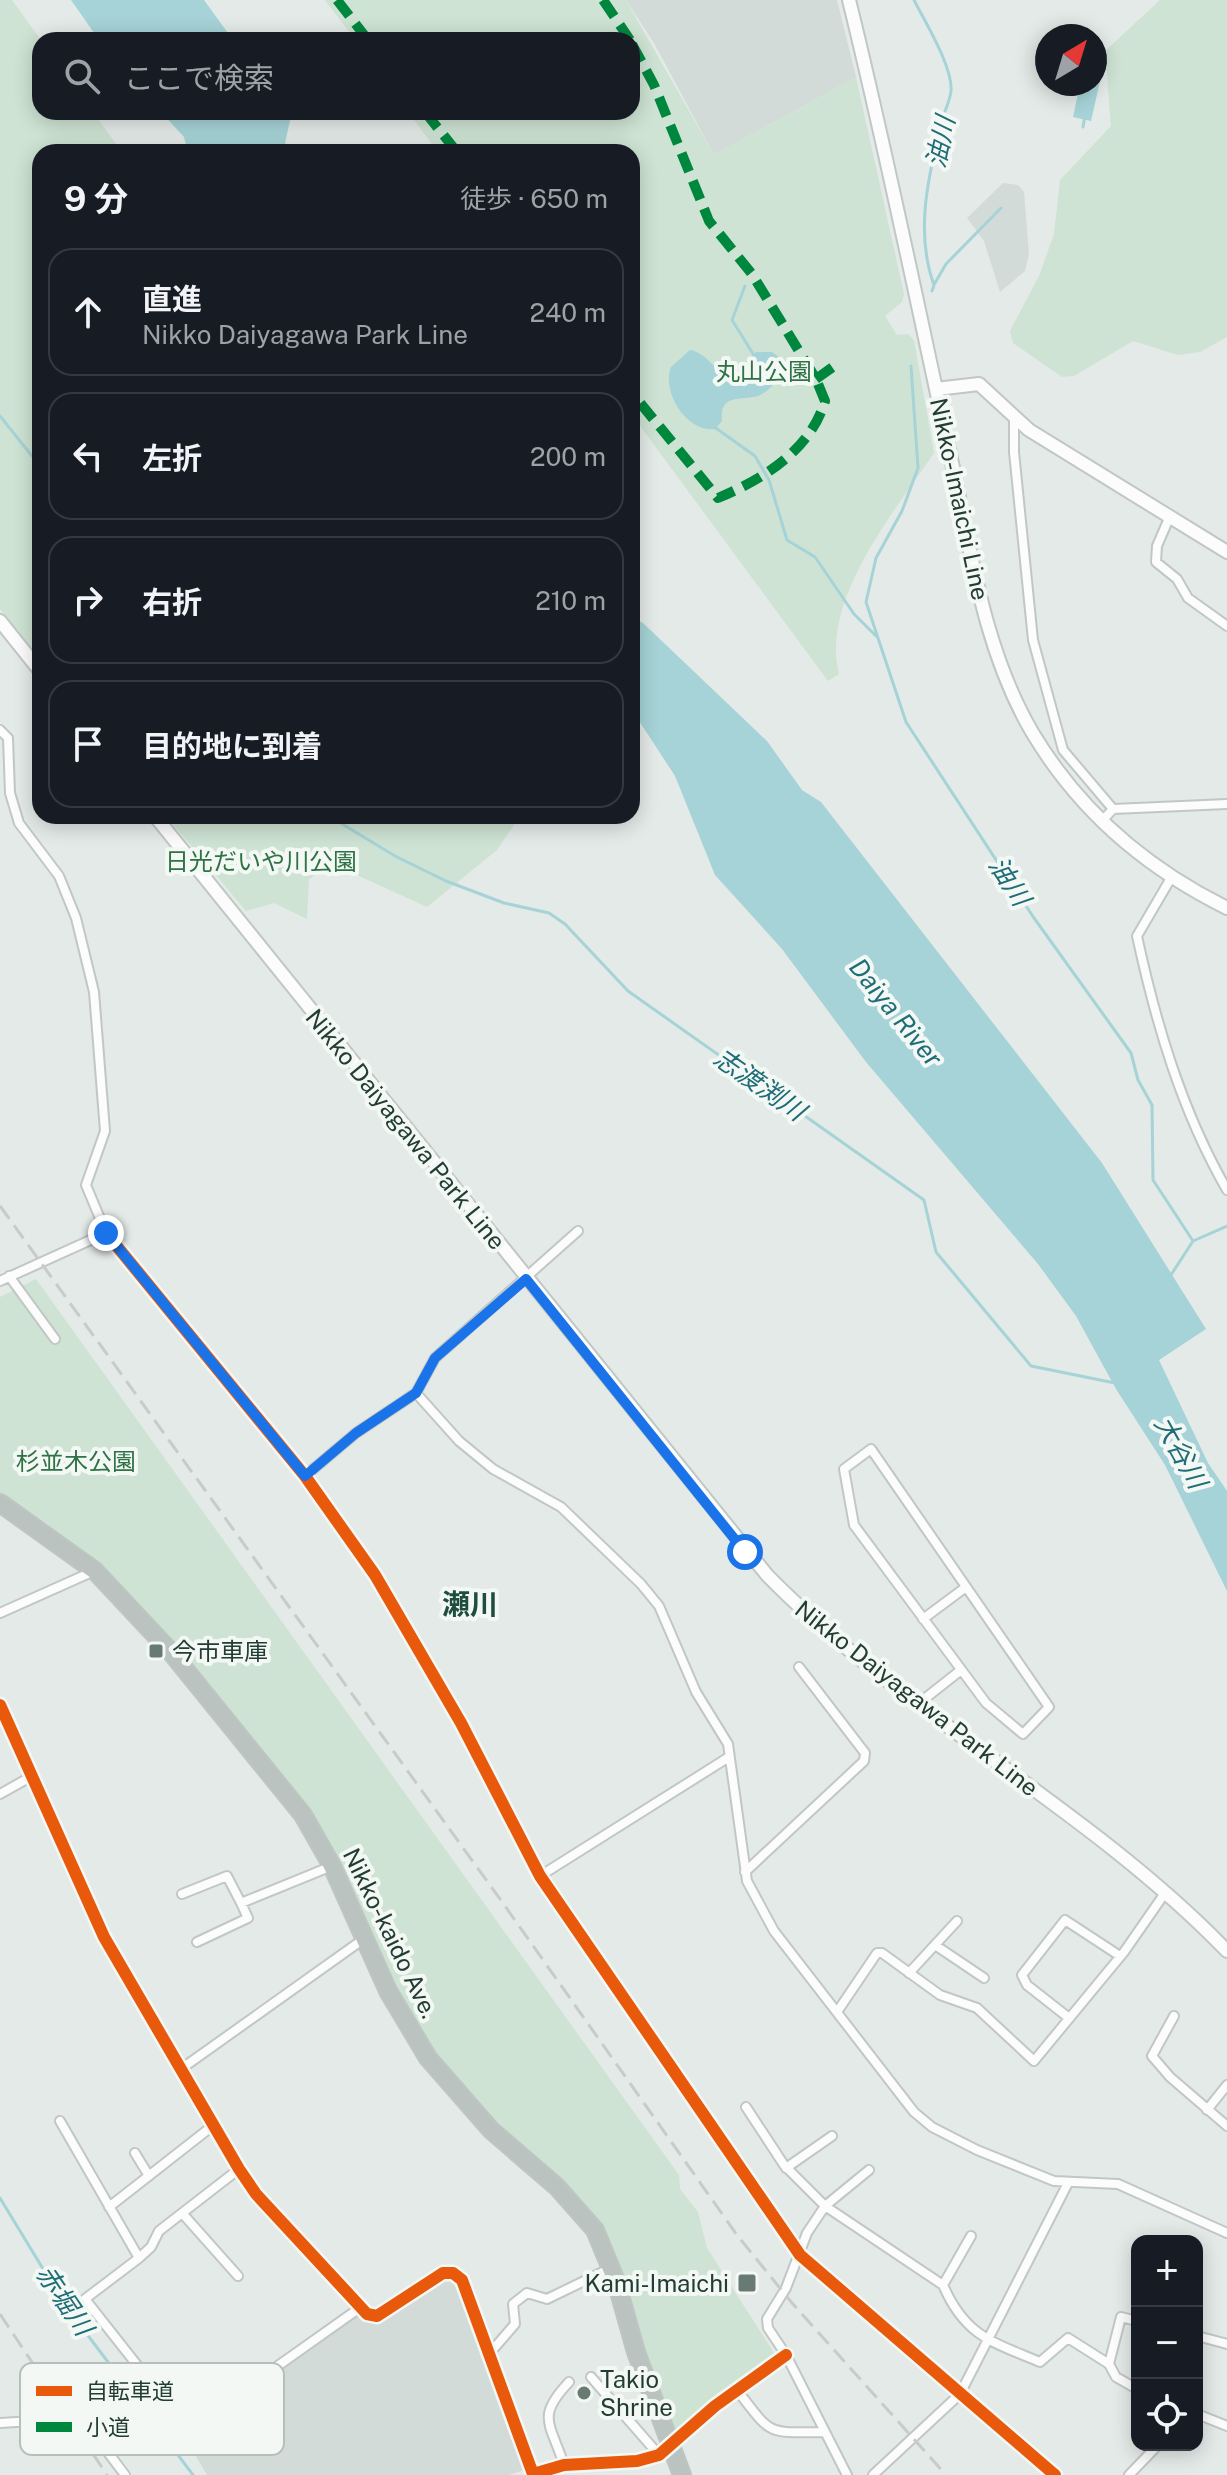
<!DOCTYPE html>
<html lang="ja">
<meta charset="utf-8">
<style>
body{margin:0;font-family:"Public Sans","Noto Sans JP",sans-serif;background:#242831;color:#f1f3f6}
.controls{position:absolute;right:24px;bottom:24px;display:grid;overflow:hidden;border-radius:16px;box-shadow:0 4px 20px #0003}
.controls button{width:72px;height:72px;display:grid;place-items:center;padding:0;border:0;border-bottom:2px solid #363941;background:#171b24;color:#f1f3f6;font:40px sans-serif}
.compass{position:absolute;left:1035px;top:24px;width:72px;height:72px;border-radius:50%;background:#171b24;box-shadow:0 4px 20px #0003;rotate:38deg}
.stop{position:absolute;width:24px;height:24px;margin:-18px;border:6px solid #1a73e8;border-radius:50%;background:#fff}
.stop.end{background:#1a73e8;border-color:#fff;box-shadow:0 2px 8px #0008}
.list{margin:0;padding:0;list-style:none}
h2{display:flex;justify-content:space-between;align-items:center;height:104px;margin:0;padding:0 32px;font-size:34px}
h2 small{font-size:26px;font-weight:400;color:#9ea1a6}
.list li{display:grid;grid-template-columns:52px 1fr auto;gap:24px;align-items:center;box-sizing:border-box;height:128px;margin:0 16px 16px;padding:0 16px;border:2px solid #363941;border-radius:24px}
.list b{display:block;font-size:30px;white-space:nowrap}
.list p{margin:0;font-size:26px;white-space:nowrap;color:#9ea1a6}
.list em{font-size:26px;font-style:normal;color:#9ea1a6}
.icon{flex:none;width:44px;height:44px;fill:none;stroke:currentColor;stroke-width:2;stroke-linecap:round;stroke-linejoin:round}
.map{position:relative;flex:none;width:1227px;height:2475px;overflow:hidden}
.search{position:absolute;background:#171b24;box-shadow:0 4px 20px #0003;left:32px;top:32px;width:608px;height:88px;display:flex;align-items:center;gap:20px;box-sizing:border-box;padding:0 28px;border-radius:24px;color:#9ea1a6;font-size:30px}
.panel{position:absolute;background:#171b24;box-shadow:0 4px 20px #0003;left:32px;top:144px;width:608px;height:680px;border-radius:24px}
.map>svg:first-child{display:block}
.built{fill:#d2dbd7}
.green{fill:#cee3d3}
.water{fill:#a6d3d7}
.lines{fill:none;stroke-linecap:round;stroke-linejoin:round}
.stream{stroke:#a6d3d7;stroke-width:3}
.street-casing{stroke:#c1c7c4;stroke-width:12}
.secondary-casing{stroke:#c0c7c4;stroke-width:16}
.highway-casing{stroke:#bdc6c2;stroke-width:20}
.street{stroke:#fbfcfb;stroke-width:8}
.secondary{stroke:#fbfcfb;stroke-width:12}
.highway{stroke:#bac3c0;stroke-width:16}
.rail{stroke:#c7cbc9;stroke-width:3;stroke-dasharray:16 8;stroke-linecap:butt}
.quiet{stroke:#00873e;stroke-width:10;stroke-dasharray:20 10;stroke-linecap:butt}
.cycleway-casing{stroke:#f3f8f5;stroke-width:17}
.cycleway{stroke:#e8590c;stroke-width:12}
.route{stroke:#1a73e8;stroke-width:10}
.poi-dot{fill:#677a73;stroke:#f3f8f5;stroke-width:3}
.labels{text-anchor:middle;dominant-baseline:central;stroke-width:8;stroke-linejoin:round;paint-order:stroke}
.park-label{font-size:24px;fill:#2e7245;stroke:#f3f8f5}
.street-label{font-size:24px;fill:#233d34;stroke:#f3f8f5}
.poi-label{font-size:24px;fill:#233d34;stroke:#f3f8f5;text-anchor:start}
.water-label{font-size:26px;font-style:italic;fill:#1e6d77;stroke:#f3f8f5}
.quarter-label{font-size:28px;font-weight:bold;fill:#1f4e40;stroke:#f3f8f5}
.key{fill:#f3f8f5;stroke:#b5c0bb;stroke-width:2}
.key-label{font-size:22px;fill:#233d34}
</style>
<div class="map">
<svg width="1227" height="2475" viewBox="0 0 1227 2475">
<rect width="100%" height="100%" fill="#e4eae7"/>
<path class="built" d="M626,0H837L856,77L714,155L654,43Z
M1003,183L1018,185L1024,192L1029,254L1025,271L1000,292L984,241L967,218Z
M451,2276L461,2284L527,2469L509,2475H207L186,2439L361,2312L365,2319L375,2321Z"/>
<path class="green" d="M0,0H12L41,40L40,112H93L122,152H40V659L0,609Z
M325,0H626L714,155L856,77L904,294L902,302L885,316L897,335L908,334L914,340L934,453C895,511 820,600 839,674L828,681L632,415V152H438L408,112H632V40H355Z
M1160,0H1227V337L1200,352L1178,355L1133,341L1074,376L1062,377L1013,343L1010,331L1039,276L1054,234L1060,180L1111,126L1105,51Z
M166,816H520L497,850L427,907L337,866H327L309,879L307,919L274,903L246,911Z
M36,1279L679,2175L680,2189L698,2212L707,2248L776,2356L673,2439L600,2232L492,2129L408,2020L344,1876L183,1656L104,1568L0,1500V1297Z"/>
<path class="water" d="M71,0H204L233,40H99Z
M1095,57L1105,59L1091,121L1073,117L1080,84H1095Z
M161,112H292L285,143L294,152H188L184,137Z
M690,350C708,353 714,372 731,376L756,352H772L784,361C784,374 771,391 758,396C741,401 719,393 722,421L715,429C687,433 661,392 671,367Z
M632,617L643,623L767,741L802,790L821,802L1102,1163L1206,1329L1159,1360L1208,1463L1227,1491V1591L1165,1465L1116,1389L1076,1316L1038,1264L866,1062L782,949L715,875L675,776L632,710Z"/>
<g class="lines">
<path class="stream" d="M914,0C925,22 953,67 951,91C950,102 942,116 940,127C928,179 915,233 934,285L932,291
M1083,127L1085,115
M935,283L946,264L1001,208
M745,286L732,320L755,357
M911,366L918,468L902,511L876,558L866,602L906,722L1034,918L1131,1053L1138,1080L1152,1105L1153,1180L1193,1241
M0,416L40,466
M713,426L755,456L769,480L787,540L815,557L854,614L876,636
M329,816L395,856L446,881L504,903L549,913L565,924L628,991L924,1200L936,1252L1031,1366L1115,1383
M1193,1241L1227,1226
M1169,1278L1193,1241
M0,2198L65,2305L193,2475"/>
<g class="street-casing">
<path id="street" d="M1014,418V452L1033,640L1063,750L1113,809
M1170,516L1157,546L1156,562L1177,579L1188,598L1227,626
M0,730L8,738L10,793L19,823L59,876L76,918L94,992L105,1131L86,1185L106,1233L0,1281
M1101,822L1113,809L1227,804
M1171,878L1137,936C1156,1024 1182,1112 1227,1190
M106,1233L305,1476L375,1575L461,1723L540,1876L800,2255L1055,2475
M9,1276L55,1339
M416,1393L459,1441L493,1469L561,1507L641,1584L659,1606L696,1692L728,1744L747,1881L774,1931L914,2112L932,2127L977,2150L1054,2181L1118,2184L1227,2233
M871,1449L1049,1707L1023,1734L986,1703L854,1525L844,1469Z
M305,1476L356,1433L416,1393L435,1358L578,1231
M0,1613L94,1571
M923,1619L966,1587
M918,1704L961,1670
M0,1705L104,1937L239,2169L256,2194L367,2314L377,2316L443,2273H453L462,2280L533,2474L564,2465L637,2461L659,2455L715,2406L786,2355
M0,1794L34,1775
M745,1872L864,1761L865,1753L799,1667
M540,1876L729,1757
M182,1894L227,1876L241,1903L332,1866
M197,1942L248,1918L241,1903
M935,1945L984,1978
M909,1973L957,1921
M837,2012L877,1953H882L940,1995L977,2008L1034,2061L1124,1952L1165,1893
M1174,2016L1152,2056L1170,2077L1227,2126
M1069,2018L1027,1985L1022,1975L1065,1920L1120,1956
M181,2069L365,1938
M746,2107L784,2165L825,2206L943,2285L971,2236
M1207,2110L1227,2085
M60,2121L139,2258
M135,2153L149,2176
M786,2168L832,2136
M239,2169L159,2231L151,2247L139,2258L85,2299L137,2365L174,2430L183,2433L361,2307
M109,2207L215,2124
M182,2213L238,2276
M943,2285C965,2336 992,2342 1040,2362L1068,2338L1109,2364L1116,2377L1137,2389
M1197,2336L1227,2344
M489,2354L515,2324L513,2304L527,2293L547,2299L611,2268
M1109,2364L1121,2317L1137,2321
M591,2377L659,2455
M737,2390C772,2435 765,2433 823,2432
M1197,2414L1227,2426
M0,2423L82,2418L125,2475
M564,2465C550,2422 536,2417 569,2382
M847,2475L786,2355L768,2328L767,2319L786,2288L807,2233L825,2206L869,2170
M873,2475L960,2394L1067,2185
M1129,2475L1158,2445"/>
</g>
<g class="secondary-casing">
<path id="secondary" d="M849,0C886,149 916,299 949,449C970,544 982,647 1032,732C1079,811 1146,868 1227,908
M936,389L979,384L1029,430L1227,552
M0,621L40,671
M155,816L767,1575C906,1717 1089,1808 1227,1951"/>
</g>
<g class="highway-casing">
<path id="highway" d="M0,1503L95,1571L170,1651L303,1815L332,1866L388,1991L428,2058L491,2130L557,2187L595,2230L616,2281L636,2352L682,2475"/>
</g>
<use href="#street" class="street"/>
<use href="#secondary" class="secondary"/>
<use href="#highway" class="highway"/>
<path class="rail" d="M0,1206L505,1906L737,2235L792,2303L946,2475
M0,2314L107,2475"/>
<path class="quiet" d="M337,0L368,40
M603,0L630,40
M632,44L654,85L709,221L752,274L816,379L825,401C810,451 763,479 718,498L632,393
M425,112L457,152
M816,379L840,362"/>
<g class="cycleway-casing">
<path id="cycleway" d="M106,1233L305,1476L375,1575L461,1723L540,1876L800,2255L1055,2475
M0,1705L104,1937L239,2169L256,2194L367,2314L377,2316L443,2273H453L462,2280L533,2474L564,2465L637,2461L659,2455L715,2406L786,2355"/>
</g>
<use href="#cycleway" class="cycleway"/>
</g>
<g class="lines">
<path class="route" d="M106,1233L305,1476L356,1433L416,1393L435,1358L526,1279L745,1552"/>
</g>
<g class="poi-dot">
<rect x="148" y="1643" width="16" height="16" rx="4"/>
<rect x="737" y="2273" width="20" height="20" rx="4"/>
<circle cx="584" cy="2393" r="8"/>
</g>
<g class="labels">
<g class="park-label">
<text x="764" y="371">丸山公園</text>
<text x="261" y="861">日光だいや川公園</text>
<text x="76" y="1461">杉並木公園</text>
</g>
<g class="street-label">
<text transform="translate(960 499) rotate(78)">Nikko-Imaichi Line</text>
<text transform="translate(406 1129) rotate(51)">Nikko Daiyagawa Park Line</text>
<text transform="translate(917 1698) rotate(38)">Nikko Daiyagawa Park Line</text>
<text transform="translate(391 1933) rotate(64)">Nikko-kaido Ave.</text>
</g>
<g class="poi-label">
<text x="172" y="1651">今市車庫</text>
<text x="729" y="2283" text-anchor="end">Kami-Imaichi</text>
<text x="600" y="2379">Takio<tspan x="600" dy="28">Shrine</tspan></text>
</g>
<g class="water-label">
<text transform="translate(940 142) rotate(-78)">油川</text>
<text transform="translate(1010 881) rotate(57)">油川</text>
<text transform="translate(896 1012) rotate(51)">Daiya River</text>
<text transform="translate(760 1084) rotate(35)">志渡渕川</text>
<text transform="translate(1181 1452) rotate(61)">大谷川</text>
<text transform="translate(65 2300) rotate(56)">赤堀川</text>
</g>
<g class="quarter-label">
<text x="470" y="1603">瀬川</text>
</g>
</g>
<rect x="20" y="2363" width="264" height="92" rx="12" class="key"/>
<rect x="36" y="2386" width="36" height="10" fill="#e8590c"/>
<rect x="36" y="2422" width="36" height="10" fill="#00873e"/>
<g class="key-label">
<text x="86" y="2399">自転車道</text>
<text x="86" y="2435">小道</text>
</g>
</svg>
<div class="controls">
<button>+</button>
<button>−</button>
<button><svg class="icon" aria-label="locate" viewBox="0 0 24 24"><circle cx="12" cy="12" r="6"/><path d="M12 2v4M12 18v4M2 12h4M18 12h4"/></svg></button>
</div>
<svg class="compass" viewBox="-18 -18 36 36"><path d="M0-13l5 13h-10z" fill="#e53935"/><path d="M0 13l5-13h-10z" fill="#9ea1a6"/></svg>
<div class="stop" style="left:745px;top:1552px"></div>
<div class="stop end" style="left:106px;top:1233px"></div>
<div class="search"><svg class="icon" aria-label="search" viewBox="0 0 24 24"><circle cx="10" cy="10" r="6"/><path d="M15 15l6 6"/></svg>ここで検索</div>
<section class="panel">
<h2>9 分<small>徒歩 · 650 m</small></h2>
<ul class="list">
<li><svg class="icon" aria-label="ahead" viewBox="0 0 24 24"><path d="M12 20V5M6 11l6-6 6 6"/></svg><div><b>直進</b><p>Nikko Daiyagawa Park Line</p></div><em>240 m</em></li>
<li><svg class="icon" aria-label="left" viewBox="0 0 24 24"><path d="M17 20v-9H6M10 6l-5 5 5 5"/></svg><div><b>左折</b></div><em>200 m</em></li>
<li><svg class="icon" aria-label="right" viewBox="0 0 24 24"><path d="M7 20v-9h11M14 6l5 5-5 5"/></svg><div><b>右折</b></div><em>210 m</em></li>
<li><svg class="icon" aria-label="arrive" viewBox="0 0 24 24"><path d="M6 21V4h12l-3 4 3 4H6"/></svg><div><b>目的地に到着</b></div></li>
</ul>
</section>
</div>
